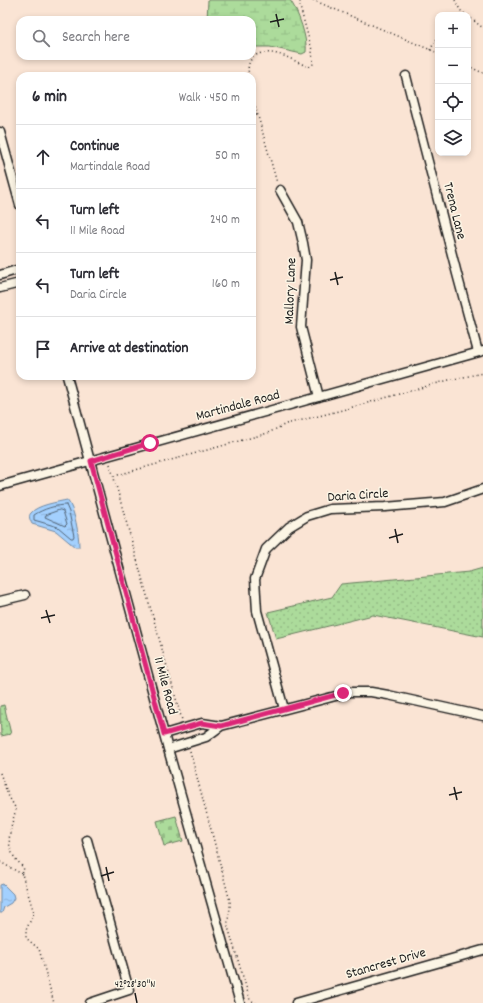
<!DOCTYPE html>
<meta charset="utf-8">
<style>
body{margin:0;font-family:Dekko,sans-serif;background:#f2f2f3;color:#2b2b33}
.controls{position:absolute;right:12px;top:12px;display:grid;overflow:hidden;border-radius:8px;box-shadow:0 2px 6px #0003}
.controls button{width:36px;height:36px;display:grid;place-items:center;padding:0;border:0;border-bottom:1px solid #e1e1e2;background:#fff;color:#2b2b33;font:20px sans-serif}
.stop{position:absolute;width:12px;height:12px;margin:-9px;border:3px solid #db2777;border-radius:50%;background:#fff}
.stop.end{background:#db2777;border-color:#fff;box-shadow:0 1px 4px #0008}
.list{margin:0;padding:0;list-style:none}
h2{display:flex;justify-content:space-between;align-items:center;height:52px;margin:0;padding:0 16px;font-size:17px}
h2 small{font-size:13px;font-weight:400;color:#7c7c81}
.list li{display:grid;grid-template-columns:26px 1fr auto;gap:12px;align-items:center;box-sizing:border-box;height:64px;padding:0 16px;border-top:1px solid #e1e1e2}
.list b{display:block;font-size:15px;white-space:nowrap}
.list p{margin:0;font-size:13px;white-space:nowrap;color:#7c7c81}
.list em{font-size:13px;font-style:normal;color:#7c7c81}
.icon{flex:none;width:22px;height:22px;fill:none;stroke:currentColor;stroke-width:2;stroke-linecap:round;stroke-linejoin:round}
.map{position:relative;flex:none;width:483px;height:1003px;overflow:hidden}
.search{position:absolute;background:#fff;box-shadow:0 2px 6px #0003;left:16px;top:16px;width:240px;height:44px;display:flex;align-items:center;gap:10px;box-sizing:border-box;padding:0 14px;border-radius:12px;color:#7c7c81;font-size:15px}
.panel{position:absolute;background:#fff;box-shadow:0 2px 6px #0003;left:16px;top:72px;width:240px;height:308px;border-radius:12px}
.map>svg:first-child{display:block}
.grass{fill:url(#grass-dots);stroke:#647c5c}
.wetland{fill:url(#wetland-marsh);stroke:#647c5c}
.cemetery{fill:url(#cemetery-stones);stroke:#647c5c}
.water{fill:url(#water-ripples);stroke:#6d88a4}
.lines{fill:none;stroke-linecap:round;stroke-linejoin:round}
.shore{stroke:#526476;stroke-width:1}
.minor-casing{stroke:#1c1c1c;stroke-width:11}
.path{stroke:#1c1c1c;stroke-width:1.5;stroke-dasharray:1 3;stroke-linecap:butt}
.minor{stroke:#fcf5e5;stroke-width:8}
.route{stroke:#db2777;stroke-width:5}
.ticks{fill:none;stroke:#1c1c1c;stroke-width:1.5}
.labels{text-anchor:middle;dominant-baseline:central;stroke-width:3;stroke-linejoin:round;paint-order:stroke}
.street-label{font-size:14px;fill:#1c1c1c;stroke:#fcf5e5}
.ticks-label{font-size:10px;text-anchor:middle;fill:#1c1c1c;stroke:#fcf5e5;stroke-width:3;stroke-linejoin:round;paint-order:stroke}
</style>
<div class="map">
<svg width="483" height="1003" viewBox="0 0 483 1003">
<defs>
<pattern id="grass-dots" width="8" height="8" patternUnits="userSpaceOnUse"><rect width="8" height="8" fill="#acdb9b"/><path d="M2 2h.1M6 6h.1" fill="none" stroke="#93bb85" stroke-width="1.8" stroke-linecap="round"/></pattern>
<pattern id="wetland-marsh" width="20" height="14" patternUnits="userSpaceOnUse"><rect width="20" height="14" fill="#acdb9b"/><path d="M1 5h8M5 5V1M11 12h8M15 12V8" fill="none" stroke="#93bb85"/></pattern>
<pattern id="cemetery-stones" width="16" height="16" patternUnits="userSpaceOnUse"><rect width="16" height="16" fill="#acdb9b"/><path d="M2 7V4a2 2 0 0 1 4 0v3zM10 15v-3a2 2 0 0 1 4 0v3z" fill="#93bb85"/></pattern>
<pattern id="water-ripples" width="26" height="14" patternUnits="userSpaceOnUse"><rect width="26" height="14" fill="#a3d0fe"/><path d="M2 4q2-2 4 0t4 0M15 11q2-2 4 0t4 0" fill="none" stroke="#8cb2d9"/></pattern>
</defs>
<rect width="100%" height="100%" fill="#fae4d4"/>
<filter id="ink" filterUnits="userSpaceOnUse"><feTurbulence type="fractalNoise" baseFrequency=".025" numOctaves="2"/><feDisplacementMap in="SourceGraphic" scale="8" xChannelSelector="R" yChannelSelector="G"/><feConvolveMatrix kernelMatrix="1 2 1 2 8 2 1 2 1" color-interpolation-filters="sRGB"/></filter>
<g filter="url(#ink)">
<path class="grass" d="M483,568V637L373,615L276,639L268,612L332,597L341,584L469,572Z
M4,705L11,734L1,736L0,706Z"/>
<path class="wetland" d="M208,0H290C298,11 308,39 306,52L302,54L270,47H252V20H207Z"/>
<path class="cemetery" d="M176,816L183,841L164,846L157,821Z"/>
<path class="water" d="M67,500C75,509 79,535 79,547H75L56,531L32,524C30,520 28,516 31,513C37,505 58,502 67,500Z
M3,884L13,894L14,898L11,903L4,907L2,913H0V885Z"/>
<g class="lines">
<path class="shore" d="M66,505L69,512L74,536L73,538H71L58,527L34,520V515C43,509 56,505 66,505Z
M60,510L63,511L67,524L65,526L45,517L46,515Z"/>
<g class="minor-casing">
<path id="minor" d="M406,76L457,274L478,352
M0,132L20,205
M280,190L298,222L303,243L306,260L301,327L319,397
M0,275L20,269
M0,288L20,283
M67,376L168,749L240,1003
M0,486L483,351
M0,601L25,595
M284,709L257,611L255,579L266,549L289,527L307,516L330,509L385,507L445,502L483,489
M164,734L202,723L221,726
M168,749L206,737L221,726L351,692H371L388,695L483,716
M87,840L129,990L90,1003
M296,1003L483,950"/>
</g>
<path class="path" d="M313,0L438,53
M455,0L460,10L466,15
M468,16L483,28
M430,50L438,37
M468,66L483,73
M249,76C244,52 265,49 284,56C292,59 301,64 309,67L313,64L312,50L300,7V0
M252,95L277,183
M252,115H258
M110,464L182,720
M114,476L268,433L286,424L335,412L449,380L483,373
M190,751L230,901C231,910 227,918 228,927L250,1000L256,1003
M0,773L8,795L16,809C12,824 5,841 13,855C16,861 22,864 24,870L22,874L34,913L26,930V938L39,949L54,1003
M0,862L22,874"/>
<use href="#minor" class="minor"/>
</g>
</g>
<g class="lines" filter="url(#ink)">
<path class="route" d="M150,443L91,461L164,734L202,723L221,726L343,693"/>
</g>
<path class="ticks" d="M276,14L279,27M270,22L284,19M335,272L338,285M330,280L343,277M395,529L398,543M389,538L403,534M46,610L50,623M41,618L55,615M454,787L457,800M449,795L462,792M106,867L109,881M101,876L114,872M135,993L137,1003"/>
<g class="labels">
<g class="street-label">
<text transform="translate(454 211) rotate(76)">Trena Lane</text>
<text transform="translate(291 291) rotate(-88)">Mallory Lane</text>
<text transform="translate(238 406) rotate(-15)">Martindale Road</text>
<text transform="translate(358 496) rotate(-4)">Daria Circle</text>
<text transform="translate(165 686) rotate(75)">11 Mile Road</text>
<text transform="translate(386 964) rotate(-16)">Stancrest Drive</text>
</g>
</g>
<g class="ticks-label">
<text x="135" y="987">42°28'30"N</text>
</g>
</svg>
<div class="controls">
<button>+</button>
<button>−</button>
<button><svg class="icon" aria-label="locate" viewBox="0 0 24 24"><circle cx="12" cy="12" r="6"/><path d="M12 2v4M12 18v4M2 12h4M18 12h4"/></svg></button>
<button><svg class="icon" aria-label="layers" viewBox="0 0 24 24"><path d="M12 4l9 5-9 5-9-5zM3 14l9 5 9-5"/></svg></button>
</div>
<div class="stop" style="left:150px;top:443px"></div>
<div class="stop end" style="left:343px;top:693px"></div>
<div class="search"><svg class="icon" aria-label="search" viewBox="0 0 24 24"><circle cx="10" cy="10" r="6"/><path d="M15 15l6 6"/></svg>Search here</div>
<section class="panel">
<h2>6 min<small>Walk · 450 m</small></h2>
<ul class="list">
<li><svg class="icon" aria-label="ahead" viewBox="0 0 24 24"><path d="M12 20V5M6 11l6-6 6 6"/></svg><div><b>Continue</b><p>Martindale Road</p></div><em>50 m</em></li>
<li><svg class="icon" aria-label="left" viewBox="0 0 24 24"><path d="M17 20v-9H6M10 6l-5 5 5 5"/></svg><div><b>Turn left</b><p>11 Mile Road</p></div><em>240 m</em></li>
<li><svg class="icon" aria-label="left" viewBox="0 0 24 24"><path d="M17 20v-9H6M10 6l-5 5 5 5"/></svg><div><b>Turn left</b><p>Daria Circle</p></div><em>160 m</em></li>
<li><svg class="icon" aria-label="arrive" viewBox="0 0 24 24"><path d="M6 21V4h12l-3 4 3 4H6"/></svg><div><b>Arrive at destination</b></div></li>
</ul>
</section>
</div>
